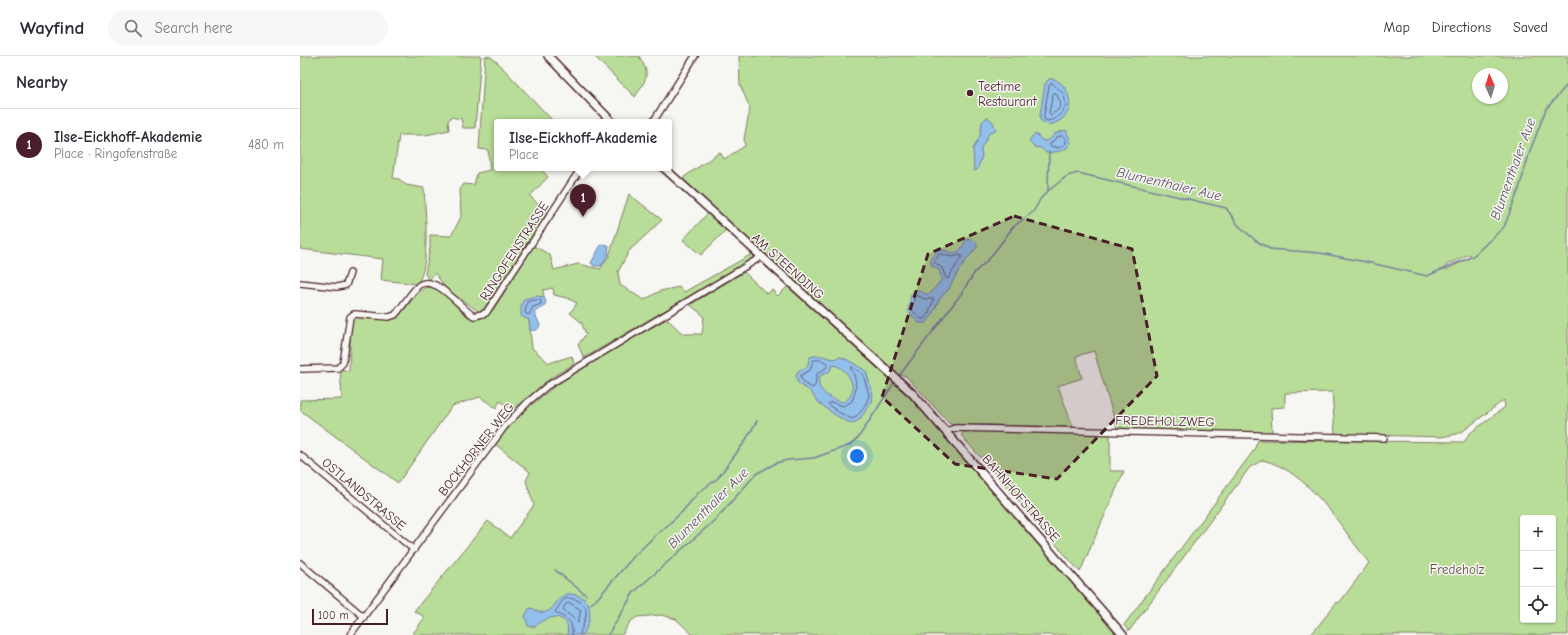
<!DOCTYPE html>
<meta charset="utf-8">
<style>
body{margin:0;font-family:"Comic Neue",sans-serif;background:#f7f7f7;color:#2b2b33}
.controls{position:absolute;right:12px;bottom:12px;display:grid;overflow:hidden;border-radius:4px;box-shadow:0 1px 3px #0004}
.controls button{width:36px;height:36px;display:grid;place-items:center;padding:0;border:0;border-bottom:1px solid #e1e1e2;background:#fff;color:#2b2b33;font:20px sans-serif}
.compass{position:absolute;left:1172px;top:12px;width:36px;height:36px;border-radius:50%;background:#fff;box-shadow:0 1px 3px #0004;rotate:356deg}
.scale{position:absolute;left:12px;bottom:10px;width:76px;box-sizing:border-box;padding-left:4px;border:2px solid #4a1f2b;border-top:0;font-size:11px;line-height:14px;white-space:nowrap;color:#4a1f2b;-webkit-text-stroke:3px #f6f6f2;paint-order:stroke}
.you{position:absolute;left:557px;top:400px;width:14px;height:14px;margin:-10px;border:3px solid #fff;border-radius:50%;background:#1a73e8;box-shadow:0 0 0 6px #1a73e833}
.badge{display:grid;place-items:center;width:26px;height:26px;border-radius:50%;background:#4a1f2b;color:#fff;font-size:13px;font-weight:700}
.pin{position:absolute;translate:-50% -33px;filter:drop-shadow(0 1px 2px #0008)}
.pin::after{content:'';position:absolute;top:21px;width:14px;height:12px;background:inherit;clip-path:polygon(0 0,100% 0,50% 100%)}
.popup{position:absolute;left:194px;top:63px;width:178px;height:52px;box-sizing:border-box;display:grid;place-content:center;border-radius:4px;background:#fff;filter:drop-shadow(0 1px 3px #0005);font-size:13px;white-space:nowrap;color:#7c7c81}
.popup b{font-size:15px;color:#2b2b33}
.popup::after{content:'';position:absolute;left:50%;top:100%;margin-left:-8px;border:8px solid transparent;border-top-color:#fff}
.list{margin:0;padding:0;list-style:none}
h2{display:flex;justify-content:space-between;align-items:center;height:52px;margin:0;padding:0 16px;font-size:17px}
h2 small{font-size:13px;font-weight:400;color:#7c7c81}
.list li{display:grid;grid-template-columns:26px 1fr auto;gap:12px;align-items:center;box-sizing:border-box;height:72px;padding:0 16px;border-top:1px solid #e1e1e2}
.list b{display:block;font-size:15px;white-space:nowrap}
.list p{margin:0;font-size:13px;white-space:nowrap;color:#7c7c81}
.list em{font-size:13px;font-style:normal;color:#7c7c81}
.icon{flex:none;width:22px;height:22px;fill:none;stroke:currentColor;stroke-width:2;stroke-linecap:round;stroke-linejoin:round}
.map{position:relative;flex:none;width:1268px;height:579px;overflow:hidden}
header{display:flex;align-items:center;gap:24px;box-sizing:border-box;height:56px;padding:0 20px;background:#fff;border-bottom:1px solid #e1e1e2}
header strong{font-size:19px}
nav{display:flex;gap:22px;margin-inline-start:auto;font-size:14px}
.search{width:280px;height:36px;background:#f7f7f7;display:flex;align-items:center;gap:10px;box-sizing:border-box;padding:0 14px;border-radius:22px;color:#7c7c81;font-size:15px}
main{display:flex}
aside{flex:1;background:#fff}
.map>svg:first-child{display:block}
.green{fill:#b8dd98;stroke:#817e62;fill-rule:evenodd}
.water{fill:#92c0ec;stroke:#75809f;fill-rule:evenodd}
.lines{fill:none;stroke-linecap:round;stroke-linejoin:round}
.shore{stroke:#675f78;stroke-width:1}
.stream{stroke:#75809f;stroke-width:1.5}
.minor-casing{stroke:#4a1f2b;stroke-width:8}
.tertiary-casing{stroke:#4a1f2b;stroke-width:10}
.minor{stroke:#f6f6f2;stroke-width:5.5}
.tertiary{stroke:#f6f6f2;stroke-width:7}
.marked{fill:#4a1f2b;fill-opacity:0.2;stroke:#4a1f2b;stroke-width:3;stroke-dasharray:8 5;stroke-linejoin:round}
.poi-dot{fill:#4a1f2b;stroke:#f6f6f2;stroke-width:1.5}
.labels{text-anchor:middle;dominant-baseline:central;stroke-width:3;stroke-linejoin:round;paint-order:stroke}
.poi-label{font-size:13px;fill:#4a1f2b;stroke:#f6f6f2;text-anchor:start}
.street-label{font-size:13px;fill:#4a1f2b;stroke:#f6f6f2}
.park-label{font-size:13px;fill:#664e46;stroke:#f6f6f2}
.water-label{font-size:14px;font-style:italic;fill:#604f65;stroke:#f6f6f2}
</style>
<header>
<strong>Wayfind</strong>
<div class="search"><svg class="icon" aria-label="search" viewBox="0 0 24 24"><circle cx="10" cy="10" r="6"/><path d="M15 15l6 6"/></svg>Search here</div>
<nav><a>Map</a><a>Directions</a><a>Saved</a></nav>
</header>
<main>
<aside>
<h2>Nearby<small></small></h2>
<ul class="list">
<li><span class="badge">1</span><div><b>Ilse-Eickhoff-Akademie</b><p>Place · Ringofenstraße</p></div><em>480 m</em></li>
</ul>
</aside>
<div class="map">
<svg width="1268" height="579" viewBox="0 0 1268 579">
<rect width="100%" height="100%" fill="#f6f6f2"/>
<filter id="ink" filterUnits="userSpaceOnUse"><feTurbulence type="fractalNoise" baseFrequency=".025" numOctaves="2"/><feDisplacementMap in="SourceGraphic" scale="8" xChannelSelector="R" yChannelSelector="G"/><feConvolveMatrix kernelMatrix="1 2 1 2 8 2 1 2 1" color-interpolation-filters="sRGB"/></filter>
<g filter="url(#ink)">
<path class="green" d="M0,0H181L175,72H163L161,63L151,61L148,65L149,74L126,79H99L93,122L99,123L106,129L124,132C125,154 131,210 117,228L81,224L83,203L0,193Z
M185,0L191,1L198,7L254,66H197V112H240L248,121L230,140L247,157L181,257L146,233L135,217L129,224L125,218L130,192V179L151,180L161,161L160,133L164,128L174,129L177,117L190,114L188,94L179,93Z
M294,0H339C351,20 347,21 335,41Z
M439,0H1268V579H1011L1036,547L1040,546L1069,507C1040,470 1010,416 963,404L950,411L829,575L824,569L954,394L958,384L1164,386L1169,378L1205,351L1204,344L1163,375L1157,378L1141,381L1035,378L1032,336L985,337V351L971,352L972,377L817,372L794,295L776,300L782,322L758,330L773,371L650,368L606,320L598,318L383,124L384,121L420,96L424,103L445,90L444,83L450,52L440,29ZM1178,18H1202V42H1178ZM1170,198L1171,201L1146,214V209ZM1223,462H1253V564H1223Z
M329,138L362,164L329,195L318,216L320,229L344,244L360,235L379,231L384,236L452,198L454,199V202L284,302L278,289L286,278L281,266L270,257L277,247L267,242L254,239L253,232L243,234L244,241L241,240L229,264L232,292L249,307L272,300L274,308L252,321L213,354L200,345L196,352L180,341L152,350L98,427L0,354V344L42,343L40,313L49,315L51,265L57,261L90,263L98,261L120,235C148,214 162,288 193,254L234,190L250,199L254,214L278,208L300,213L309,200Z
M408,157L427,173L401,199L383,184Z
M444,216L467,238L472,234L478,240L488,230L610,342L818,579H393L376,563L361,559L337,561L330,566L322,579H112L125,561L114,555L188,465L210,482L234,449L226,425L230,416L195,388C239,330 305,298 367,263L383,278H402L404,260L390,249Z
M666,375L810,378V415H824L780,516L661,379Z"/>
<path class="water" d="M749,23C767,20 785,62 748,69L740,64V59L745,28Z
M687,61L693,66L696,74L690,76L681,92L682,101L677,114L674,115L673,93L680,80L682,66Z
M766,74L771,86C768,96 754,96 746,97L741,92L734,91L729,86L732,80L736,78L743,85C749,84 752,83 754,78Z
M671,183L677,187V191L660,212L648,234L639,244L631,261L626,267H619L608,255L611,238L617,234L629,239L642,223L639,214L631,209V202L639,194C655,195 657,203 666,184Z
M306,188L309,190L308,199L301,210H294L291,207L301,189Z
M236,240L244,241L246,246L244,251L234,256L240,269C238,275 235,275 230,274L229,264L221,260V250L224,243Z
M513,300H523L533,303L540,301L548,304L566,315L573,339L572,346L559,364L553,367L548,366L535,359L518,346L510,335L498,327L496,320L498,315L507,311L510,301ZM534,309C552,314 560,339 543,346C531,343 514,335 520,320L530,315L532,310Z
M266,538C294,537 294,561 283,579H267C272,556 246,558 235,571L228,570L225,560L229,553L231,552C235,553 237,556 240,556C253,559 256,542 266,538Z"/>
<g class="lines">
<path class="shore" d="M752,27L763,37L766,48C763,58 756,64 747,65L744,63V59L749,30Z
M756,37L761,48L758,54L751,59L749,57L753,38Z
M763,80L766,83V87L759,92L750,90V88L757,81Z
M640,198L652,201L660,199L662,200L648,223L646,222L642,212L634,206Z
M615,239L625,243H634L628,258L624,263H621L612,254Z
M236,244H241V248L233,251L229,259L225,257L227,246Z
M514,304H522L528,308L526,312L517,318L515,330L513,332L505,328L500,320L510,314Z
M552,311L563,318L569,339C567,348 560,359 552,363L538,356L528,348L530,346L543,350L551,346C557,336 558,324 551,313Z
M270,547L281,554L278,567L263,553L266,548Z
M272,579C273,561 265,563 255,556L263,544L267,542C272,542 276,543 280,546C293,554 282,567 280,579"/>
<path class="stream" d="M748,134L749,96
M599,320L661,238L675,216L690,202L713,171L733,156L741,142L748,135L767,120L778,117L926,152L938,169L955,184L970,193L1020,197L1071,207L1127,220L1173,200L1204,171L1219,133L1230,95L1246,53L1268,28
M360,476L381,457L399,436L417,423L444,387L457,365
M255,514L286,539
M289,549L296,544L335,499L358,477
M308,579L334,536L416,463L456,418L476,407L488,404L514,402L550,389L558,382L594,327"/>
<g class="minor-casing">
<path id="minor" d="M353,66L395,0
M0,227L37,231L46,229L50,217
M0,313L38,312L43,307L50,261L54,258L89,261L95,259C102,251 112,235 119,229C136,218 160,252 174,260L186,257L281,112
M646,375L655,372L1084,382
M0,399L114,494
M0,507L64,561
M50,579L205,370L228,346L247,330L461,201"/>
</g>
<g class="tertiary-casing">
<path id="tertiary" d="M248,0L312,66
M364,112L612,337L823,579"/>
</g>
<use href="#minor" class="minor"/>
<use href="#tertiary" class="tertiary"/>
</g>
</g>
<path class="marked" d="M714,160L832,193L857,320L757,423L655,408L582,341L628,198Z"/>
<circle class="poi-dot" cx="670" cy="37" r="4"/>
<g class="labels">
<g class="poi-label">
<text x="678" y="30">Teetime<tspan x="678" dy="15">Restaurant</tspan></text>
</g>
<g class="street-label">
<text transform="translate(214 195) rotate(-57)">RINGOFENSTRASSE</text>
<text transform="translate(488 210) rotate(42)">AM STEENDING</text>
<text transform="translate(865 365) rotate(1)">FREDEHOLZWEG</text>
<text transform="translate(176 393) rotate(-52)">BOCKHORNER WEG</text>
<text transform="translate(64 438) rotate(40)">OSTLANDSTRASSE</text>
<text transform="translate(721 442) rotate(49)">BAHNHOFSTRASSE</text>
</g>
<g class="park-label">
<text x="1157" y="513">Fredeholz</text>
</g>
<g class="water-label">
<text transform="translate(1213 113) rotate(-70)">Blumenthaler Aue</text>
<text transform="translate(869 128) rotate(13)">Blumenthaler Aue</text>
<text transform="translate(408 452) rotate(-45)">Blumenthaler Aue</text>
</g>
</g>
</svg>
<div class="controls">
<button>+</button>
<button>−</button>
<button><svg class="icon" aria-label="locate" viewBox="0 0 24 24"><circle cx="12" cy="12" r="6"/><path d="M12 2v4M12 18v4M2 12h4M18 12h4"/></svg></button>
</div>
<svg class="compass" viewBox="-18 -18 36 36"><path d="M0-13l5 13h-10z" fill="#e53935"/><path d="M0 13l5-13h-10z" fill="#7c7c81"/></svg>
<div class="scale">100 m</div>
<div class="you"></div>
<div class="pin badge" style="left:283px;top:161px">1</div>
<div class="popup"><b>Ilse-Eickhoff-Akademie</b>Place</div>
</div>
</main>
